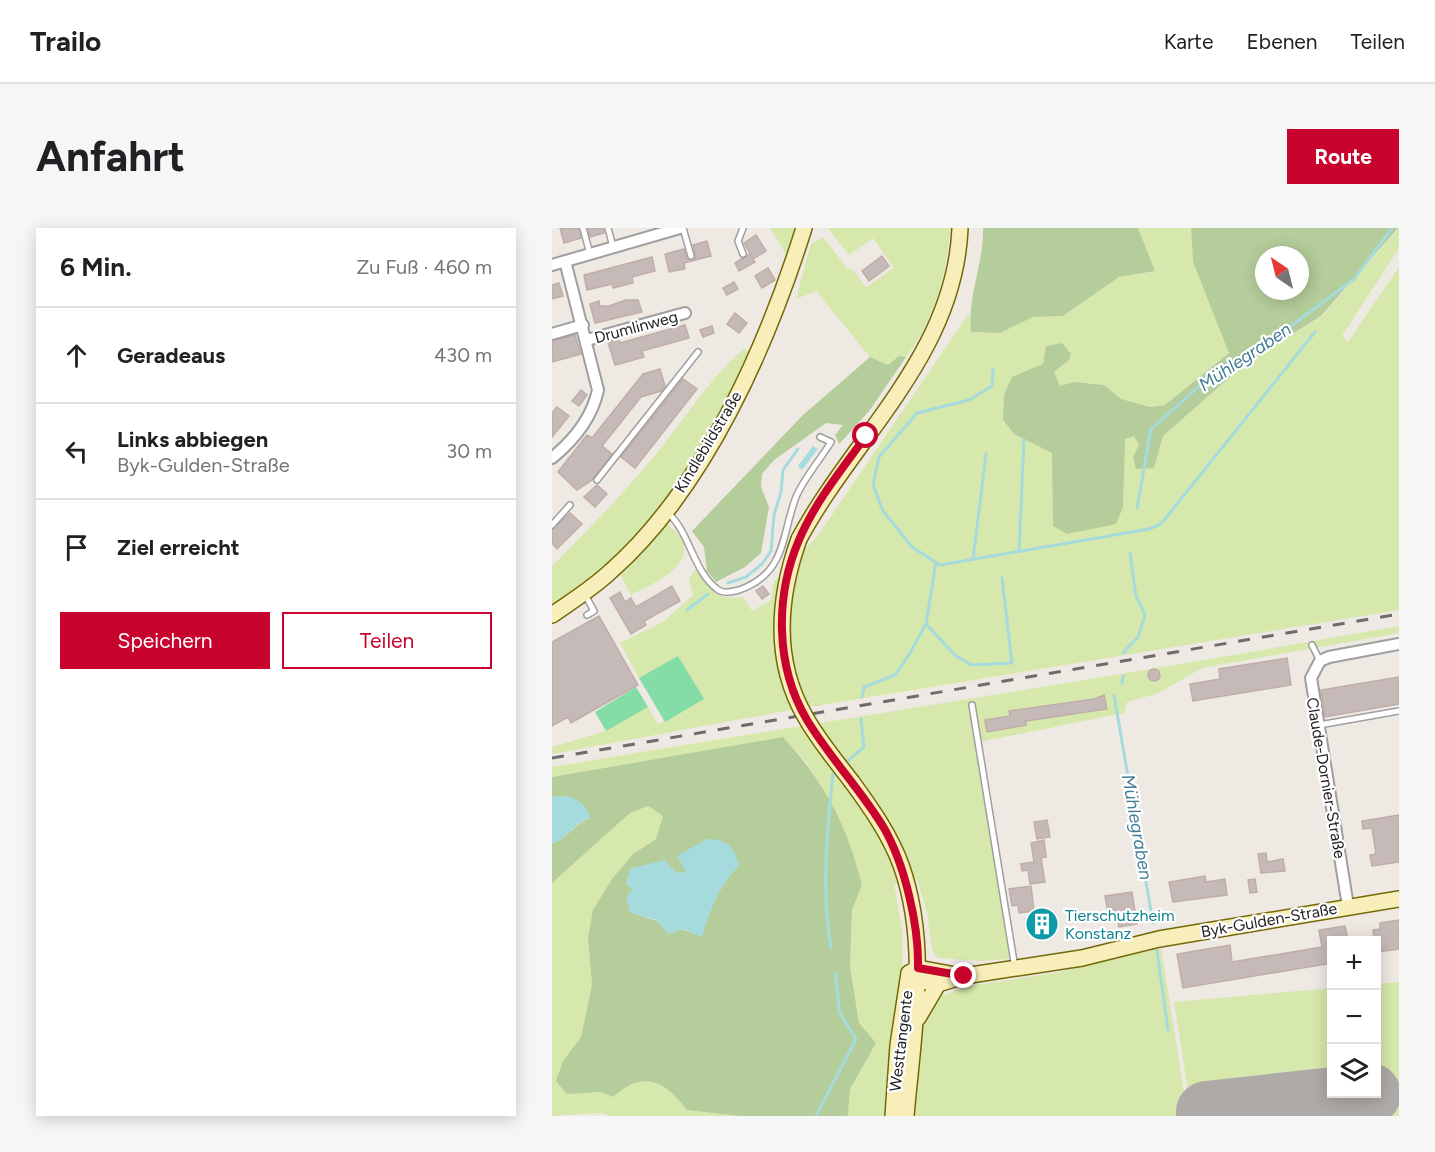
<!DOCTYPE html>
<html lang="de">
<meta charset="utf-8">
<style>
body{margin:0;font-family:Figtree,sans-serif;background:#f6f6f6;color:#202124}
.controls{position:absolute;right:18px;bottom:18px;display:grid;overflow:hidden;border-radius:0px;box-shadow:0 3px 15px #0003}
.controls button{width:54px;height:54px;display:grid;place-items:center;padding:0;border:0;border-bottom:2px solid #e0e0e0;background:#fff;color:#202124;font:30px sans-serif}
.compass{position:absolute;left:703px;top:18px;width:54px;height:54px;border-radius:50%;background:#fff;box-shadow:0 3px 15px #0003;rotate:325deg}
.stop{position:absolute;width:18px;height:18px;margin:-14px;border:4px solid #c8042e;border-radius:50%;background:#fff}
.stop.end{background:#c8042e;border-color:#fff;box-shadow:0 2px 6px #0008}
.list{margin:0;padding:0;list-style:none}
h2{display:flex;justify-content:space-between;align-items:center;height:78px;margin:0;padding:0 24px;font-size:26px}
h2 small{font-size:20px;font-weight:400;color:#757577}
.list li{display:grid;grid-template-columns:39px 1fr auto;gap:18px;align-items:center;box-sizing:border-box;height:96px;padding:0 24px;border-top:2px solid #e0e0e0}
.list b{display:block;font-size:22px;white-space:nowrap}
.list p{margin:0;font-size:20px;white-space:nowrap;color:#757577}
.list em{font-size:20px;font-style:normal;color:#757577}
.actions{display:flex;gap:12px;padding:18px 24px}
.actions a{flex:1;padding:14px 0;border:2px solid #c8042e;border-radius:0px;text-align:center;font-size:21px;color:#c8042e}
.actions .main{background:#c8042e;color:#fff}
.icon{flex:none;width:33px;height:33px;fill:none;stroke:currentColor;stroke-width:2;stroke-linecap:round;stroke-linejoin:round}
.map{position:relative;flex:none;width:847px;height:888px;overflow:hidden;border-radius:0px}
header{display:flex;align-items:center;gap:36px;box-sizing:border-box;height:84px;padding:0 30px;background:#fff;border-bottom:2px solid #e0e0e0}
header strong{font-size:28px}
nav{display:flex;gap:33px;margin-inline-start:auto;font-size:21px}
.intro{display:flex;align-items:center;justify-content:space-between;box-sizing:border-box;height:144px;padding:0 36px}
h1{margin:0;font-size:42px}
.button{padding:15px 27px;border-radius:0px;background:#c8042e;color:#fff;font-size:21px;font-weight:700}
main{display:flex;gap:36px;padding:0 36px}
aside{flex:1;background:#fff;border-radius:0px;box-shadow:0 3px 15px #0003}
.map>svg:first-child{display:block}
.grass{fill:#d6e8ab}
.forest{fill:#b4cd9a;fill-rule:evenodd}
.pitch{fill:#84dca7}
.water{fill:#a5dbdc}
.lines{fill:none;stroke-linecap:round;stroke-linejoin:round}
.stream{stroke:#a5dbdc;stroke-width:3}
.taxiway{stroke:#aeaaa8;stroke-width:24}
.runway{stroke:#aeaaa8;stroke-width:62}
.building{fill:#c6bab8;stroke:#c0ada7;stroke-width:1.5}
.lane-casing{stroke:#9f9f9f;stroke-width:8}
.street-casing{stroke:#9f9f9f;stroke-width:14}
.secondary-casing{stroke:#736807;stroke-width:18}
.lane{stroke:#fff;stroke-width:5}
.street{stroke:#fff;stroke-width:10}
.secondary{stroke:#f8eeb9;stroke-width:15}
.rail{stroke:#6c6c6c;stroke-width:3;stroke-dasharray:12 12;stroke-linecap:butt}
.secondary-bridge-casing{stroke:#736807;stroke-width:18;stroke-linecap:butt}
.secondary-bridge{stroke:#f8eeb9;stroke-width:15}
.route{stroke:#c8042e;stroke-width:8}
.labels{text-anchor:middle;dominant-baseline:central;stroke-width:4.5;stroke-linejoin:round;paint-order:stroke}
.street-label{font-size:16px;fill:#1e1e1e;stroke:#fff}
.culture-label{font-size:16px;fill:#0d838f;stroke:#fff;text-anchor:start}
.water-label{font-size:18px;font-style:italic;fill:#437d95;stroke:#fff}
</style>
<header>
<strong>Trailo</strong>
<nav><a>Karte</a><a>Ebenen</a><a>Teilen</a></nav>
</header>
<div class="intro"><h1>Anfahrt</h1><a class="button">Route</a></div>
<main>
<aside>
<h2>6 Min.<small>Zu Fuß · 460 m</small></h2>
<ul class="list">
<li><svg class="icon" aria-label="ahead" viewBox="0 0 24 24"><path d="M12 20V5M6 11l6-6 6 6"/></svg><div><b>Geradeaus</b></div><em>430 m</em></li>
<li><svg class="icon" aria-label="left" viewBox="0 0 24 24"><path d="M17 20v-9H6M10 6l-5 5 5 5"/></svg><div><b>Links abbiegen</b><p>Byk-Gulden-Straße</p></div><em>30 m</em></li>
<li><svg class="icon" aria-label="arrive" viewBox="0 0 24 24"><path d="M6 21V4h12l-3 4 3 4H6"/></svg><div><b>Ziel erreicht</b></div></li>
</ul>
<div class="actions"><a class="main">Speichern</a><a>Teilen</a></div>
</aside>
<div class="map">
<svg width="847" height="888" viewBox="0 0 847 888">
<rect width="100%" height="100%" fill="#efe9e4"/>
<path class="grass" d="M218,0H244L237,31Z
M276,0H398C395,46 382,93 354,129L347,128L336,137L318,129L264,63L244,71L259,16L271,9L295,40L300,41L314,59L342,40L321,10L297,27Z
M586,0H639L641,34L678,124L613,177L598,179L569,171L552,157L522,154L508,159L502,144L517,132L519,127L510,115L494,118L491,136L461,149L452,167L451,193L462,206L500,225L571,279L572,211L582,208L587,217L582,229L602,240L611,208L694,135L770,88L847,0V20L790,108L796,114L847,39V382L228,484L0,526V519L54,503L96,479L106,496L151,471L126,428L87,450L68,415L111,394L141,367L137,350L145,340C159,363 162,372 191,369L200,383L219,372L222,353L265,309L417,85L419,104L448,105L481,89L511,88L567,49L603,43Z
M192,121L201,126L179,179L110,288L0,387V338C39,299 78,259 112,216C138,184 160,147 192,121Z
M115,296C160,329 107,353 79,367L68,346Z
M847,398V405L650,440L607,465L575,474L572,485L423,515L459,731L429,733L386,730L380,722L375,684L365,651L342,656L351,707L350,748L337,814L332,888H295L298,861L324,815L307,795L298,738L300,682L310,657L304,634L267,555L255,535L231,509L0,549V539C282,492 565,448 847,398Z
M96,578L111,588L104,611L81,626L36,710L40,756L35,781L29,809L11,833L15,866L49,864L61,869C92,842 112,852 135,882L187,888H58L49,885L0,888V655L78,585Z
M609,720L636,888H360L370,803L386,756L389,766L393,767L412,759L507,744Z
M847,754V888H640L622,774L779,760L780,866H824L825,756Z"/>
<path class="forest" d="M431,0H586L603,43L567,49L511,88L481,89L448,105L419,104C415,69 432,35 431,0Z
M639,0H846L769,88L694,135L611,208L602,240L584,241L581,229L587,217L582,208L573,211L571,279L564,296L515,306L501,298L500,225L462,206L451,192L452,167L460,149L491,136L494,118L510,115L519,126L517,132L502,144L508,158L522,154L552,157L569,171L598,179L613,177L677,125L641,34ZM712,27H748V63H712Z
M347,128L354,129L318,182L287,216L283,207L291,197L274,195L222,232L210,246L209,259L217,279L209,325L193,339L164,354L155,343L152,319L140,303L251,187L318,129L336,137Z
M231,509C272,553 296,599 310,657L300,682L298,738L307,795L324,815L298,861L296,886L295,888H187L135,882C112,852 92,842 61,869L49,864L15,866L4,853L11,833L29,809L35,781L40,756L36,710L41,682L60,651L81,626L104,611L111,588L96,578L78,585L0,655V616C16,610 23,595 38,590L16,568L0,569V549ZM187,637C167,659 158,680 150,708L78,684L75,668L81,662L78,641L94,638L125,645Z"/>
<path class="pitch" d="M126,428L152,471L113,494L87,450Z
M84,459L96,479L54,503L43,484Z"/>
<path class="water" d="M261,218L266,221L250,242L246,238Z
M16,568C29,573 34,577 38,590C23,594 16,610 0,616V569Z
M155,611C175,611 182,618 187,637C167,659 158,681 150,709L131,701L116,706L104,692L78,684L74,668L81,662L74,656L78,641L112,632L125,645L134,644L125,628Z"/>
<g class="lines">
<path class="stream" d="M441,141L440,158L417,172L365,185L327,229L321,257L331,283L360,319L388,337L597,301L609,296L763,104
M585,280L599,201L660,147L715,116L802,51L840,0
M467,323L472,211
M421,331L434,226
M176,355L194,349L210,336L219,323L222,287L229,264L231,242L246,221
M135,382L156,366
M374,396L403,427L419,437L460,435L450,350
M571,425L586,409L593,387L584,368L578,325
M570,455L571,448
M562,467L601,695
M310,469L312,459L343,447L358,425L374,396L384,334
M293,535L312,519L309,491
M279,720C269,663 275,603 281,546L286,541
M605,722L616,802
M264,888L304,811L288,785L283,746"/>
<path class="taxiway" d="M655,884V888"/>
<path class="runway" d="M655,884L818,866"/>
</g>
<path class="building" d="M8,0H26L29,10L12,15Z
M36,0H51L52,5L38,9Z
M204,7L214,23L201,31L192,15Z
M155,13L159,28L132,35L133,41L117,44L113,26L132,21L135,31L141,32L144,29L141,17Z
M198,26L203,34L187,43L183,35Z
M330,28L337,38L317,53L310,43Z
M100,29L103,43L80,49L81,55L61,60L60,56L35,62L32,47Z
M216,40L223,52L210,60L203,48Z
M182,54L186,61L175,67L171,60Z
M7,55L11,68L0,71V57Z
M74,72H86L90,84L43,95L38,76L47,73L48,78H57Z
M183,85L195,95L187,105L175,96Z
M133,97L137,110L90,123L92,129L63,137L56,114L67,111L68,115Z
M160,98L162,105L151,109L148,102Z
M23,107L29,126L0,134V113Z
M108,141L113,158L109,163L89,169L50,218L60,226L40,252L25,262L6,244L35,207L40,210L91,146Z
M131,151L145,161L83,240L69,229Z
M29,162L35,167L27,178L20,173Z
M5,179L17,188L0,209V185Z
M45,257L55,266L43,279L32,269Z
M18,285L30,296L5,321L0,315V302Z
M120,358L128,373L92,393L94,397L79,406L58,370L68,364L73,374L79,370L84,379Z
M211,358L217,366L210,371L204,363Z
M47,388L86,457L19,495L16,489L0,498V414Z
M735,430L739,457L641,473L638,456L668,451L667,441Z
M596 447a6 6 0 1 1 12 0a6 6 0 1 1-12 0Z
M847,449V476L773,489L769,462Z
M552,467L555,481L474,493V497L435,504L433,492L458,488L457,483L542,471Z
M847,587V634L820,638L818,627L824,626L820,600L811,601L810,593Z
M495,592L498,609L485,611L482,594Z
M492,612L494,629L489,630L493,654L478,656L476,642L470,643L469,636L482,634L479,615Z
M714,625L715,634L731,631L733,643L709,645L706,626Z
M653,648L654,654L673,651L675,667L621,674L617,654Z
M703,651L705,664L698,665L696,652Z
M479,658L482,683L467,685L466,677L460,678L457,661Z
M580,664L585,696L567,699L564,683L556,684L553,668Z
M496,683L500,708L484,710L481,685Z
M847,692V721L825,724V712H822L821,702L828,701V695Z
M793,698L796,712H780V733L774,736L631,760L625,726L678,717L680,734L770,719L767,702Z"/>
<g class="lines">
<g class="lane-casing">
<path id="lane" d="M31,0L38,26
M56,0L61,19
M131,0L139,28
M191,26L186,13L191,0
M45,252L146,124
M115,284C138,304 141,343 165,361C171,366 179,364 187,362C235,345 229,308 244,269C252,250 268,232 279,214L268,209
M0,297L18,277
M32,365L42,383L35,387
M760,417L768,433
M420,477L463,740
M767,497L847,483"/>
</g>
<g class="street-casing">
<path id="street" d="M0,37L128,0
M0,106L31,97
M35,112L133,85
M0,230C22,212 40,190 46,162L13,33
M796,678L759,450L768,433L777,429L847,416"/>
</g>
<g class="secondary-casing">
<path id="secondary" d="M247,311C303,207 403,126 408,0
M0,387C20,373 41,360 59,343C153,260 215,118 252,0
M300,554C319,580 338,607 349,637C378,718 361,805 354,888
M357,745L366,752L386,756L412,748L530,730L607,711L847,671
M357,745L366,740L409,748
M366,790L386,756
M341,888L346,817L357,745"/>
</g>
<use href="#lane" class="lane"/>
<use href="#street" class="street"/>
<use href="#secondary" class="secondary"/>
<path class="rail" d="M0,530L847,386"/>
<g class="secondary-bridge-casing">
<path id="secondary-bridge" d="M247,311C226,370 221,434 254,490C267,513 284,533 300,554"/>
</g>
<use href="#secondary-bridge" class="secondary-bridge"/>
</g>
<g class="lines">
<path class="route" d="M314,208C290,241 263,274 247,312C223,368 223,438 255,492C278,530 309,562 332,600C353,637 367,698 366,740L412,748"/>
</g>
<defs>
<g id="building-disc" transform="scale(1.725)"><circle r="9.5" fill="#0f9aa8" stroke="#fff"/><path d="M-4-6H4V6H1V3H-1V6H-4ZM-2.5-4.3h1.7v1.8h-1.7ZM.8-4.3h1.7v1.8H.8ZM-2.5-1h1.7V.8h-1.7ZM.8-1h1.7V.8H.8Z" fill="#fff"/></g>
</defs>
<g fill-rule="evenodd">
<use href="#building-disc" x="490" y="696"/>
</g>
<g class="labels">
<g class="street-label">
<text transform="translate(84 99) rotate(-15)">Drumlinweg</text>
<text transform="translate(156 214) rotate(-59)">Kindlebildstraße</text>
<text transform="translate(774 550) rotate(80)">Claude-Dornier-Straße</text>
<text transform="translate(717 692) rotate(-10)">Byk-Gulden-Straße</text>
<text transform="translate(349 813) rotate(-83)">Westtangente</text>
</g>
<g class="culture-label">
<text x="513" y="687">Tierschutzheim<tspan x="513" dy="18">Konstanz</tspan></text>
</g>
<g class="water-label">
<text transform="translate(693 129) rotate(-34)">Mühlegraben</text>
<text transform="translate(585 599) rotate(80)">Mühlegraben</text>
</g>
</g>
</svg>
<div class="controls">
<button>+</button>
<button>−</button>
<button><svg class="icon" aria-label="layers" viewBox="0 0 24 24"><path d="M12 4l9 5-9 5-9-5zM3 14l9 5 9-5"/></svg></button>
</div>
<svg class="compass" viewBox="-18 -18 36 36"><path d="M0-13l5 13h-10z" fill="#e53935"/><path d="M0 13l5-13h-10z" fill="#757577"/></svg>
<div class="stop" style="left:314px;top:208px"></div>
<div class="stop end" style="left:412px;top:748px"></div>
</div>
</main>
